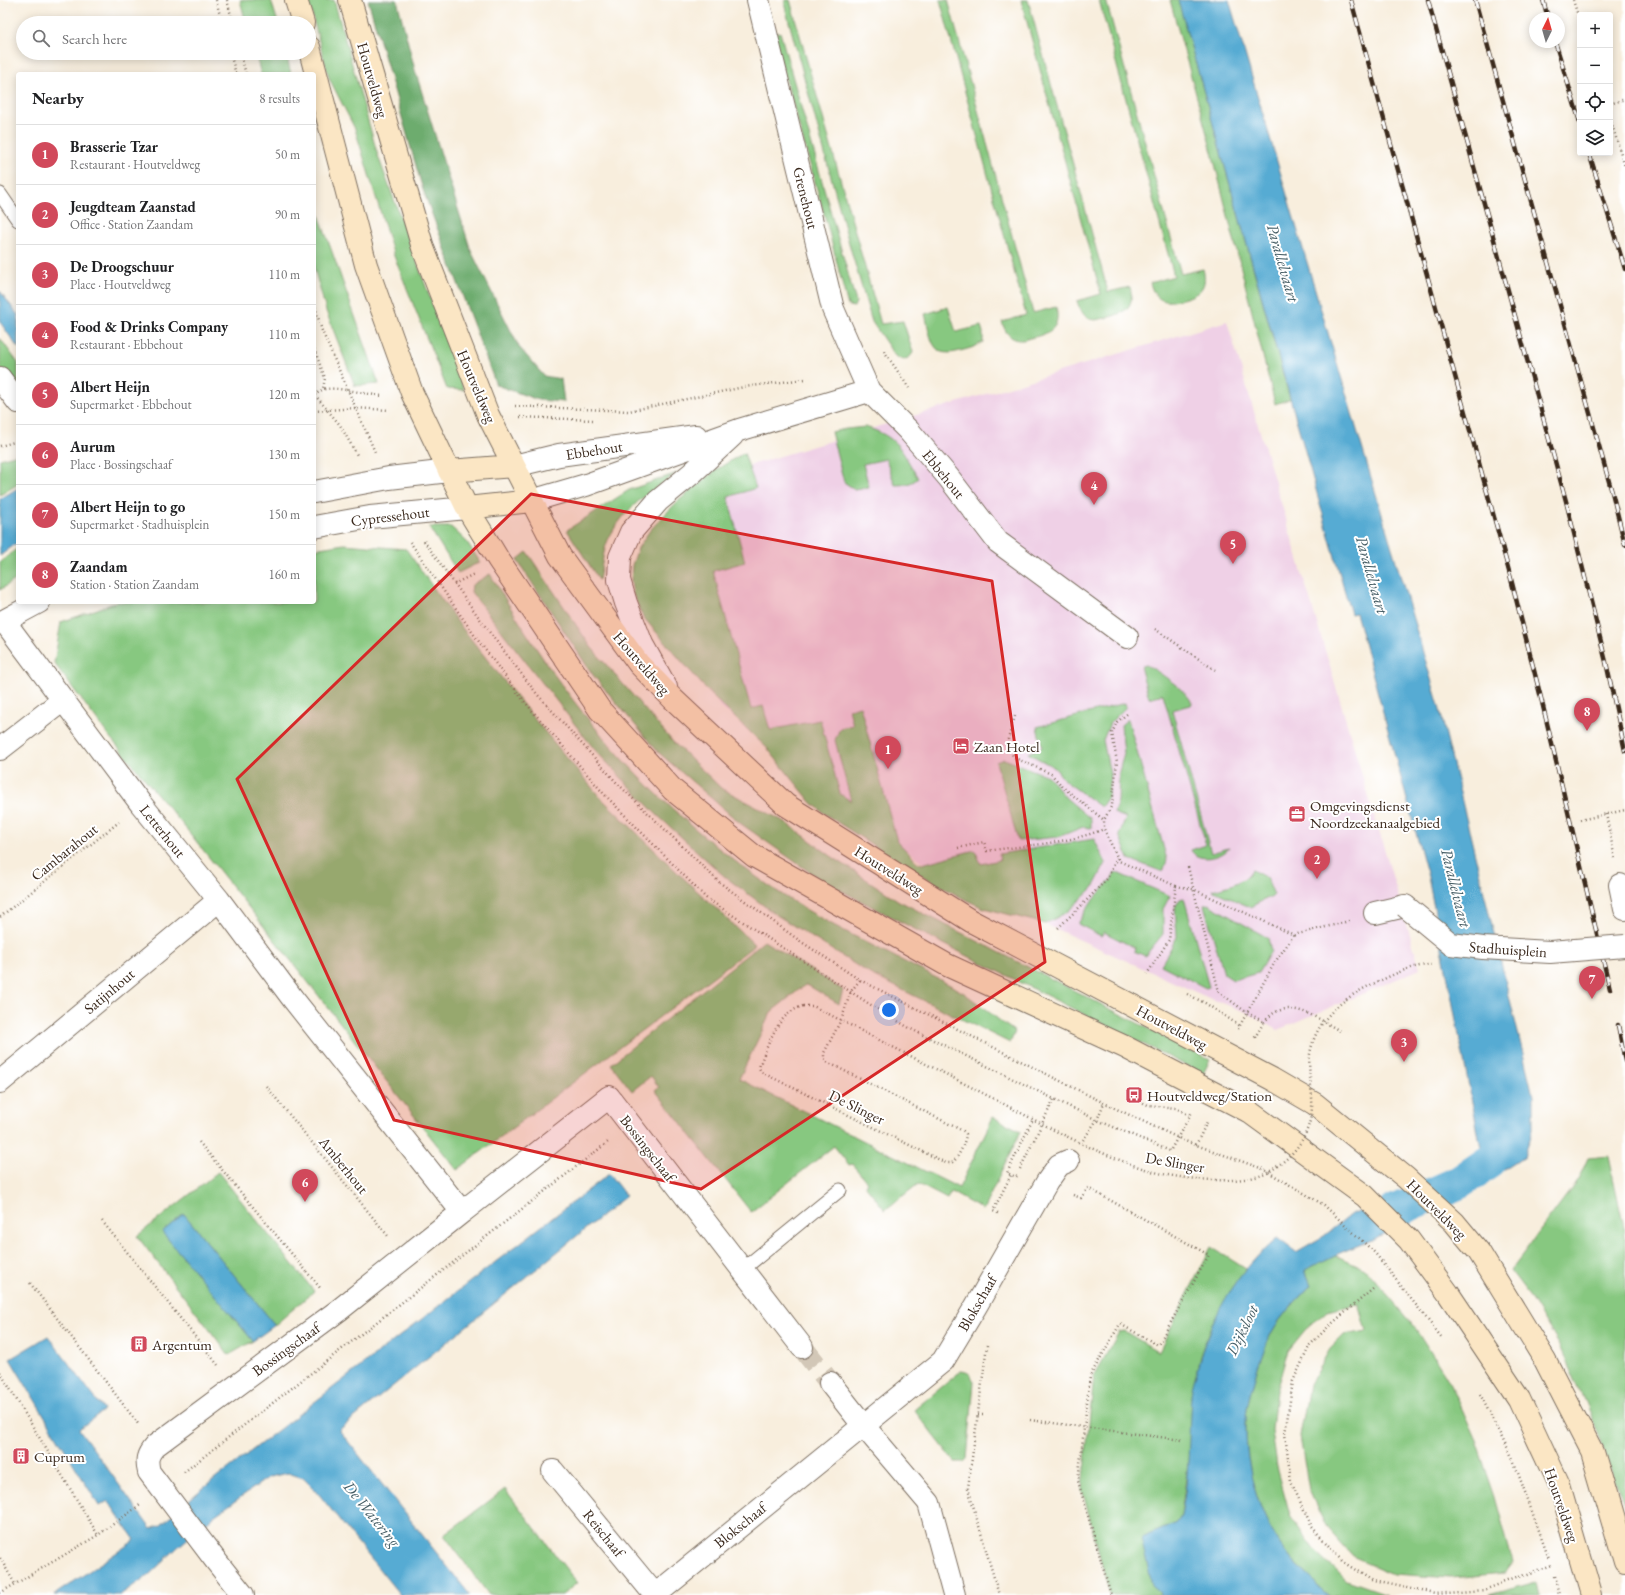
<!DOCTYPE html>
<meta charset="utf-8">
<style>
body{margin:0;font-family:"EB Garamond",serif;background:#f6f6f6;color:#202124}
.controls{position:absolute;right:12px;top:12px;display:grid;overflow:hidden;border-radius:4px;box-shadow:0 2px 10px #0003}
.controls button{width:36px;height:36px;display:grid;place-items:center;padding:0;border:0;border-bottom:1px solid #e0e0e0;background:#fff;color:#202124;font:20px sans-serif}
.compass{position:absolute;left:1529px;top:12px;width:36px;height:36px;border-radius:50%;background:#fff;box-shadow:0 2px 10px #0003;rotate:5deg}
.you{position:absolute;left:889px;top:1010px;width:14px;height:14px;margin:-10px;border:3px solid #fff;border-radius:50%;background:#1a73e8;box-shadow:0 0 0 6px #1a73e833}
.badge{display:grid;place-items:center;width:26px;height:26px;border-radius:50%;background:#d1495b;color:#fff;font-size:13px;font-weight:700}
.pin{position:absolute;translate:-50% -33px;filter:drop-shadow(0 1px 2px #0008)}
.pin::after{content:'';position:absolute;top:21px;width:14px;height:12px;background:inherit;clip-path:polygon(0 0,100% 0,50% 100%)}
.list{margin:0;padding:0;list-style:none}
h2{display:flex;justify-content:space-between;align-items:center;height:52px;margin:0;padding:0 16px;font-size:17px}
h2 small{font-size:13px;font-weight:400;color:#757577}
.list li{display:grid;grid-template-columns:26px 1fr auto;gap:12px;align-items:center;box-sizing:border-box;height:60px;padding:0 16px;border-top:1px solid #e0e0e0}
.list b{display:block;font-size:15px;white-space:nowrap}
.list p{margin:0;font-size:13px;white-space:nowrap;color:#757577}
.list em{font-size:13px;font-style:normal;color:#757577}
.icon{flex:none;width:22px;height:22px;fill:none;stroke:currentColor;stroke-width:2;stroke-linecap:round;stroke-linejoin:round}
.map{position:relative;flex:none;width:1625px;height:1595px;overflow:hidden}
.search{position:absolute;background:#fff;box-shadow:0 2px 10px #0003;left:16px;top:16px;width:300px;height:44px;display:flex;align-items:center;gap:10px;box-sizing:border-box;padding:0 14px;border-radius:22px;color:#757577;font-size:15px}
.panel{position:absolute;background:#fff;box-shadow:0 2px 10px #0003;left:16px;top:72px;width:300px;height:532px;border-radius:4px}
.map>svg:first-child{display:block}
.built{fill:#efd0e6}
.green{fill:#87c880;stroke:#61794f}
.forest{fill:#6dac6e;stroke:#546b46}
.water{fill:#57abd3;stroke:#496a78}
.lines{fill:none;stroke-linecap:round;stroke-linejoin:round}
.canal{stroke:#57abd3;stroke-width:34}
.street-tunnel{stroke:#d2c7b7;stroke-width:22;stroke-dasharray:22 11;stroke-linecap:butt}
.lane-casing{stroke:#7d6f61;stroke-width:15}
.street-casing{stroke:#7d6f61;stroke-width:24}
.secondary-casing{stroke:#7d6f61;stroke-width:24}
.path{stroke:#7d6f61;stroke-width:2.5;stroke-dasharray:1 3;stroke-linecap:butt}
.lane{stroke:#fff;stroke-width:13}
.street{stroke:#fff;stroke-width:22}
.secondary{stroke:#fbe6c4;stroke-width:22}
.rail-casing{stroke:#3b2a1e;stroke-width:4.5}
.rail{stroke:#fff;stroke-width:3;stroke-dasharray:9;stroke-linecap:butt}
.street-bridge-casing{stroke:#7d6f61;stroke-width:24;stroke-linecap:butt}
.path-bridge{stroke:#7d6f61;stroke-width:2.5;stroke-dasharray:1 3;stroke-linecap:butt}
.street-bridge{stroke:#fff;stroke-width:22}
.marked{fill:#d62828;fill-opacity:0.2;stroke:#d62828;stroke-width:3;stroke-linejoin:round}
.labels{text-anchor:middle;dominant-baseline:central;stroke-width:4;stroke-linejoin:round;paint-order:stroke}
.street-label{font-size:15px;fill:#3b2a1e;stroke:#fff}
.poi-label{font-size:15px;fill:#3b2a1e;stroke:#fff;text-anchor:start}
.water-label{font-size:16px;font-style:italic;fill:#465e66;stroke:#fff}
</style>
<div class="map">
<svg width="1625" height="1595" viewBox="0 0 1625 1595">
<rect width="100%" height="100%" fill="#fff"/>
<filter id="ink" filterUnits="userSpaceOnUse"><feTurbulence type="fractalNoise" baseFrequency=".025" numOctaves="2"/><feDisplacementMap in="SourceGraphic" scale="8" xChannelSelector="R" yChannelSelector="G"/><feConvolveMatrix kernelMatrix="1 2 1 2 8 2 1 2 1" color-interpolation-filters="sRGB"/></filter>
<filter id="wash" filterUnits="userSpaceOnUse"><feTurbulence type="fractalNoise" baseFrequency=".012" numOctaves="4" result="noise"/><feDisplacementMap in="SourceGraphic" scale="16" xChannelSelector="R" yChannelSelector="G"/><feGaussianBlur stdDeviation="0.9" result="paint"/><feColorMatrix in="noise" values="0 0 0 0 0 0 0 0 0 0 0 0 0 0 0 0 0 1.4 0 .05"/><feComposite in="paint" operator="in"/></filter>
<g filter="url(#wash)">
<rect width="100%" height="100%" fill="#f8eedd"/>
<path class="built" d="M1227,321L1420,969L1278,1030L1246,1012L1211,999L943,878L720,707L654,596L695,482Z"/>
<path class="green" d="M240,0H271L278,23H246Z
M308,0H334L378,156L464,390L447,389L394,256L355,129L329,78Z
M785,0H790L881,324L903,321L913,352C910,360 902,361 895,356L872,322L850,247L785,7Z
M940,0H948L1033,313L1056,307C1061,329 1049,334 1030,338C1025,340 1020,341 1015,339C1008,337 1004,329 1002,322L1026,315Z
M1021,0H1028L1108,292L1130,287C1136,308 1123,314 1105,318C1100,319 1095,321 1090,319C1083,316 1079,308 1077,301L1101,294Z
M1099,0H1106L1181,274L1203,269C1209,290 1196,296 1178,300C1173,301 1167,302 1162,300C1155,297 1152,290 1150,283L1174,276Z
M1170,0H1178L1290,399L1275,404L1212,152Z
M780,32L856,302L854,307L848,306L828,228L773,34Z
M255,53H286L291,74H261Z
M314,201L379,384L355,386L326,311L314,268Z
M948,307L956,332L981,326L983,332V342C976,347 968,349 960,351C930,360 931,336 925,314Z
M0,338L18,363V388L0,367Z
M865,427C899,437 901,450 918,478C912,484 903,485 895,485L886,459L863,464L869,487L854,489L844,482L831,432L846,429Z
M744,453L756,488L728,497L745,562L713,571L751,709L763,706L770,730L820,720L840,794L851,801L835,740L840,728L853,725L849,709L860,706L897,841L917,862L922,864L975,850L981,864L1000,860L999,854L1094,839L1106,863L1093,888L1067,912L1045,924L984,908L966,900L908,868L825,814L812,803L767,748L713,697L643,617L633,595L631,581L632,565L638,548L650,530L677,502L716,470L730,461Z
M18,454V484L0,495V459Z
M677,473C648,493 624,508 608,540C603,551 602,567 599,580L567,530L629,490Z
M429,527H451L467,542L480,562L458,573Z
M344,544L406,549L459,624L536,721L599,796L678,873L755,945L457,1170L188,831L108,735L54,663L61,622L117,602H314V549Z
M18,548V578L0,590V562Z
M527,552L591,647L673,742L721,788L787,823L831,856L899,901L1210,1060L1203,1074L924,934L821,880L740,823L658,752L593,675L517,560Z
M490,574C514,613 537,652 564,688C620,764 690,831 768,885C809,914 856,937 901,960C922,971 944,981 964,993C981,1005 998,1020 1015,1032L1010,1043L870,974L775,914L724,876L655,813L595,750L471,592L472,585Z
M1146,665C1157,670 1188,692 1192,703L1191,705L1172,710L1211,853L1229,848C1222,858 1197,863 1191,850L1206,845L1163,694L1149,698L1141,670L1142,666Z
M1125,703L1126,707L1110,723L1103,740L1110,774L1108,797L1101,807L1065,781L1055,768L1028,753L1042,747L1037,727Z
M1128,719L1167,860L1163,872L1129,859L1119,835L1126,818L1114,813L1118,801L1119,772L1124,753L1121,725Z
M1004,759L1048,776L1066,798L1091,819V828L1083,827L1058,837L1018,841L996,762Z
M1252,870L1267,878L1274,895L1250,907L1212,890C1227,886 1243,884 1252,870Z
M1115,872L1170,896L1163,909V934L1145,956L1134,951L1135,948L1104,932L1101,936L1078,924L1091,902L1111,880Z
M1184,898L1209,987L1206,988L1161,965L1177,937L1175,907L1180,899Z
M1208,904L1268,938L1271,951L1258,973L1233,980L1224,974L1204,905Z
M764,941L843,990L839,1004L809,986L805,985L771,1012L739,1079L959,1188L993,1117L1021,1131L983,1210L951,1192L947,1199L918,1184L885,1210L865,1185L867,1182L852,1164L849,1165L834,1146L751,1212L655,1090L659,1087L651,1076L632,1091L611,1064Z
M1608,1156L1625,1232V1506L1587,1407L1560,1346L1532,1300L1510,1271L1578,1180L1588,1158Z
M218,1172L314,1291L275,1325L184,1214L162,1232L253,1341L229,1355L137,1236Z
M1211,1247L1246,1269L1233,1287L1210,1328L1200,1356L1191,1396L1189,1456L1181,1515L1177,1523L1141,1538L1160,1595H1110L1082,1489L1094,1376L1119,1332L1124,1331L1159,1352Z
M1335,1255L1365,1269L1416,1329L1451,1384L1475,1438L1495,1497L1513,1563L1505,1573L1451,1578L1393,1574L1353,1557L1326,1527L1309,1490L1300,1437L1309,1385L1330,1349L1344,1335L1366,1331L1358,1304L1327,1311L1305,1330L1288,1351L1276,1391L1272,1430L1277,1467L1290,1515L1316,1551L1347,1581L1387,1595H1329C1313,1581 1296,1567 1284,1550C1257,1513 1245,1466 1246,1421C1246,1403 1253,1385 1258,1368C1263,1352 1269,1334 1279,1321C1288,1308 1301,1297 1311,1285L1305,1270Z
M961,1371C970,1372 971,1375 974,1382L967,1459L964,1462H955L914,1410Z
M505,1489L577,1583L562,1595H489L444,1535Z
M1536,1582L1539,1595H1489Z"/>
<path class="forest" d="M368,0H397L415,70L471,251L519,347L544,376L561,379L564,402L538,400L496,385L423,190Z"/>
<path class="water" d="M1178,0H1229L1439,706L1533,1095V1130L1524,1157L1484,1183L1482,1180L1454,1194L1446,1176L1472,1162L1483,1158L1428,877L1356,613L1351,614Z
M0,291L18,315V348L0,322Z
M18,488V542L0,556V499Z
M609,1174L626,1196L339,1430L470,1595H400L317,1492L303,1478L288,1473L269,1477L214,1516L178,1547L150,1574L120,1595H54L135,1540L108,1501L99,1506L10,1359L48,1336L104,1410L79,1429L151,1529L161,1525L197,1493Z
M1422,1184L1437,1204L1374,1239L1335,1255L1305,1270L1311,1285C1301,1296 1288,1308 1279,1321C1269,1334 1263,1352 1258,1368C1253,1385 1246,1403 1246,1421C1245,1466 1257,1513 1284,1550C1296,1567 1313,1581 1329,1595H1160L1159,1591L1152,1585L1141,1538L1177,1523L1181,1515C1190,1476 1188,1437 1191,1397C1191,1389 1194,1381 1196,1374C1208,1321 1235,1273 1277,1238L1296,1252L1324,1236L1351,1214Z
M184,1214L275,1325L253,1341L162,1232Z"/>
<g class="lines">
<path class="canal" d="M1395,1211L1460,1182L1489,1162"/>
</g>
</g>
<g filter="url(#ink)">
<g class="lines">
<path class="street-tunnel" d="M802,1347L830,1383"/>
<g class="lane-casing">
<path id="lane" d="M0,194L18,220
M742,1270L840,1190"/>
</g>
<g class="street-casing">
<path id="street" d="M758,0L833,309L869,391L909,431L949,478L998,542L1127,637
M0,378L18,402
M514,466L559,455L696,436
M314,492L389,478L449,471
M531,501L586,485L739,430L869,391
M314,527L370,517L467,508
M4,621L141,804L219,900L293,999L462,1212L609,1097L802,1347
M0,623L39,602
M666,687L642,644L626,603L619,580L620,557L631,532L658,501L691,474L732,436
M0,749L63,700
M1620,885L1625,909
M1375,913L1405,906
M0,1082L219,900
M830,1383L863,1425L929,1503L954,1595
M553,1471L655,1595
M243,1595L216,1561L149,1472C146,1460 147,1455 155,1446L339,1310L462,1212
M655,1595L943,1361L976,1306L1047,1182L1059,1165L1068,1161"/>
</g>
<g class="secondary-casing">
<path id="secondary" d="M296,0L303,23
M350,0L423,248L488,415L560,556L639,664L673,699L786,805L971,921L1272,1079L1315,1104L1406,1178L1454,1222L1479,1252L1545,1360L1592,1451L1625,1564
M309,47L366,265L412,393L467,508L498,559L600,710L673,790L754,856L947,965L1125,1047L1248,1111L1365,1196L1409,1240L1448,1293L1519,1399L1559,1485L1591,1595
M449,471L514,466
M467,508L531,501"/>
</g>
<path class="path" d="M216,0L222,23
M227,0L233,23
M1573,0L1580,22
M230,53L236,74
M240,53L246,74
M1610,104L1625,99
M1610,118L1625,167
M314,303L322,331L375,452
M314,349L325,378L323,389
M884,351L909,388
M314,395C317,394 320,391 322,390C334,385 368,395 383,396
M315,395L340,425L357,455
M515,406L629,411L744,387L805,379
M314,411L355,408L389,410
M520,417L593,420
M0,446L18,441
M424,541L490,633L537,694L617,783L719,882L800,941L860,980L1104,1103L1185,1141L1263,1169L1324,1205L1375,1253L1442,1338
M410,542L477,639L524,701L604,794L706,898L871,1005L911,1029L1097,1120L1170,1151L1192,1112
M454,584L474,574
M1155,629L1215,670
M1127,714L1117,722L1112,733L1117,762L1112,805L1104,820V829L1119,861L1176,886L1169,940L1147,974
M1015,716L1008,739L1013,757L1051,774L1065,789L1104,820
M1606,814L1615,859
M1580,820L1625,810
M958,848L984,842L987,851C1026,845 1067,844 1104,829
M1188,867L1219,992L1246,1012L1264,1022L1254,1039
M1176,886L1193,889L1294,935L1349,921
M0,917L119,822
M1058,928L1088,899L1107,879L1117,858
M1187,994L1205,1003L1240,1026
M803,1006C777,1014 770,1041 760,1064L759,1068L761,1072L946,1163H952C959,1157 965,1143 966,1134L963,1131L827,1062L824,1058V1053L842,1018L851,991L860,980
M1264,1022C1267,1019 1271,1014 1276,1012C1296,1001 1325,1023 1342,1032
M1238,1029L1275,962L1294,935
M266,1086L388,1236
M1139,1098L1138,1100L1148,1105L1176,1108L1189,1115
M1083,1140L1097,1120L1104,1103
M199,1142L321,1289
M1196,1145L1207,1122
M1020,1169L1054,1099
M1017,1176L1016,1177L1007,1173L1033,1119
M1073,1195L1081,1198L1088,1188L1209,1255L1158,1345L1120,1324L1090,1376L1078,1481L1111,1595
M998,1213L993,1211L1011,1175
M102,1221L218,1365
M30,1283L139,1425
M1373,1289L1329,1326L1310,1345L1293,1381L1285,1434L1291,1482L1312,1527L1343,1562L1373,1581L1436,1594L1484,1590L1551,1565
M987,1345L968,1488L999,1595
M0,1372L98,1535
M1480,1394L1514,1462L1549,1558
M978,1415H985
M1030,1420L1182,1440
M184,1472L608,1142
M0,1558L15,1584
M1554,1577L1559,1595
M0,1593L98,1535L140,1505"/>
<use href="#lane" class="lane"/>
<use href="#street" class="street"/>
<use href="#secondary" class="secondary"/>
<g class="rail-casing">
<path id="rail" d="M1351,0L1510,575L1542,702L1610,989
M1428,0L1566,501L1606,662L1625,751
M1475,0L1613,496L1625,545
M1543,0L1548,18
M1555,42L1580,122
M1589,153L1625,269
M1618,1025L1625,1061"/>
</g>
<use href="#rail" class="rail"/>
<g class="street-bridge-casing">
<path id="street-bridge" d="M1405,906L1451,944L1483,948L1550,952L1625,946"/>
</g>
<path class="path-bridge" d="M803,1006H813C875,1038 938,1070 1000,1102C1048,1127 1097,1154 1148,1170C1175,1179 1236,1185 1262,1175C1267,1174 1272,1170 1276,1167C1300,1151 1314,1126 1312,1097C1311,1081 1307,1065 1311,1049C1318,1017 1346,996 1375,983C1393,975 1411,965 1431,965"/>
<use href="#street-bridge" class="street-bridge"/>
</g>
</g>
<path class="marked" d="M531,494L992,581L1045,962L701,1189L394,1120L237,779Z"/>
<defs>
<g id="hotel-square" transform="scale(0.9)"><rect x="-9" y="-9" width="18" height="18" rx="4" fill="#d1495b" stroke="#fff"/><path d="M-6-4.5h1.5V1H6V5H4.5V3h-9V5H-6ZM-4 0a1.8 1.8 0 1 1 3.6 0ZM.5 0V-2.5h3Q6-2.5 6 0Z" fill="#fff"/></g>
<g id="office-square" transform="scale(0.9)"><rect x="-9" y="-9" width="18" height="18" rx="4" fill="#d1495b" stroke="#fff"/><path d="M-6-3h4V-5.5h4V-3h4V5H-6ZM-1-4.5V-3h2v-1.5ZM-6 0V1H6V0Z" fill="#fff"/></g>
<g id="bus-square" transform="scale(0.9)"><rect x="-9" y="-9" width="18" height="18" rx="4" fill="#d1495b" stroke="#fff"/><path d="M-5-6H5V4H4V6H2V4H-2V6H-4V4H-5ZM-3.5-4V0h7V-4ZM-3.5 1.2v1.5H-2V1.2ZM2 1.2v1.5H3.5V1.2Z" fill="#fff"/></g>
<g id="building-square" transform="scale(0.9)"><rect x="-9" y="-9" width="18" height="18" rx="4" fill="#d1495b" stroke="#fff"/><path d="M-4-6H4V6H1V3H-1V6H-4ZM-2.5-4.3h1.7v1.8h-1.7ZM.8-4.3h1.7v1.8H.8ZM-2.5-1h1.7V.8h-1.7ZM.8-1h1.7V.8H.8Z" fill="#fff"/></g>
</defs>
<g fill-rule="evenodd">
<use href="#hotel-square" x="961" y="746"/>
<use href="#office-square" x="1297" y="814"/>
<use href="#bus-square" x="1134" y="1095"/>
<use href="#building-square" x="139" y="1344"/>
<use href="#building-square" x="21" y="1456"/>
</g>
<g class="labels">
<g class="street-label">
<text transform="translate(373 80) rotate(74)">Houtveldweg</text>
<text transform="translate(806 198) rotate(76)">Grenehout</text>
<text transform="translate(477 386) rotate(67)">Houtveldweg</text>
<text transform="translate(594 450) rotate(-9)">Ebbehout</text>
<text transform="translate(944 474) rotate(51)">Ebbehout</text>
<text transform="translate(390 516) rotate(-7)">Cypressehout</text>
<text transform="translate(642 663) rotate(49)">Houtveldweg</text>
<text transform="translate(163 831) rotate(51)">Letterhout</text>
<text transform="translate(64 852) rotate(-39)">Cambarahout</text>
<text transform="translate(889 870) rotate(32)">Houtveldweg</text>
<text transform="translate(1508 949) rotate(4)">Stadhuisplein</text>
<text transform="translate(109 991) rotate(-40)">Satijnhout</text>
<text transform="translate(1172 1027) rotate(28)">Houtveldweg</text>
<text transform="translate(857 1107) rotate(26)">De Slinger</text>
<text transform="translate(648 1148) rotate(52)">Bossingschaaf</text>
<text transform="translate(1175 1162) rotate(10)">De Slinger</text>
<text transform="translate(344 1165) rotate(51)">Amberhout</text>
<text transform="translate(1437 1209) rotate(45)">Houtveldweg</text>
<text transform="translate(977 1303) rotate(-60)">Blokschaaf</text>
<text transform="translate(286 1349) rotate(-36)">Bossingschaaf</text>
<text transform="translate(1562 1505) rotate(71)">Houtveldweg</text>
<text transform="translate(740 1525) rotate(-39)">Blokschaaf</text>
<text transform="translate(604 1533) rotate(51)">Reischaaf</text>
</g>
<g class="poi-label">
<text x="974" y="746">Zaan Hotel</text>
<text x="1310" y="805">Omgevingsdienst<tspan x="1310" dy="17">Noordzeekanaalgebied</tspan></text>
<text x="1147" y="1095">Houtveldweg/Station</text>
<text x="152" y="1344">Argentum</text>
<text x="34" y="1456">Cuprum</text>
</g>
<g class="water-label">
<text transform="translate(1283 263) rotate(74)">Parallelvaart</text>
<text transform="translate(1372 575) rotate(74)">Parallelvaart</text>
<text transform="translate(1456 888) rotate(76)">Parallelvaart</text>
<text transform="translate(1242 1330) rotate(-64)">Dijksloot</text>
<text transform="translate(372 1514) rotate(51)">De Watering</text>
</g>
</g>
</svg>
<div class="controls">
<button>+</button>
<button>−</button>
<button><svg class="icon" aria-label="locate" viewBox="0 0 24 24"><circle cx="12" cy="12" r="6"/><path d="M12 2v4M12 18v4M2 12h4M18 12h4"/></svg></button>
<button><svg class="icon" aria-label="layers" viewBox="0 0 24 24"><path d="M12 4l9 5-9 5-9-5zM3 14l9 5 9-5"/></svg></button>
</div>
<svg class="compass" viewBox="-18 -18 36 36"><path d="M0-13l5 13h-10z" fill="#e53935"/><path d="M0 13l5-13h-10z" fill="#757577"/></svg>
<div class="you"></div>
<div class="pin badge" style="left:888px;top:769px">1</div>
<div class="pin badge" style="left:1317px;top:879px">2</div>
<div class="pin badge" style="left:1404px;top:1062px">3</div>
<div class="pin badge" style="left:1094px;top:505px">4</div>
<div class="pin badge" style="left:1233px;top:564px">5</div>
<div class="pin badge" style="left:305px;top:1202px">6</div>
<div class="pin badge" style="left:1592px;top:999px">7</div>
<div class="pin badge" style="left:1587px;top:731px">8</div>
<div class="search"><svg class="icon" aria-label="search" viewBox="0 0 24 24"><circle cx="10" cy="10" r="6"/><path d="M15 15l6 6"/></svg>Search here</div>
<section class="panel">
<h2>Nearby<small>8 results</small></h2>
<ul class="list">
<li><span class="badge">1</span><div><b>Brasserie Tzar</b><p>Restaurant · Houtveldweg</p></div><em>50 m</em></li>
<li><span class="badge">2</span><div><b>Jeugdteam Zaanstad</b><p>Office · Station Zaandam</p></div><em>90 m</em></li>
<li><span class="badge">3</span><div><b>De Droogschuur</b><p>Place · Houtveldweg</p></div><em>110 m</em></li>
<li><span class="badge">4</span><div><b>Food &amp; Drinks Company</b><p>Restaurant · Ebbehout</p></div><em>110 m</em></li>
<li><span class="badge">5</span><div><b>Albert Heijn</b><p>Supermarket · Ebbehout</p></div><em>120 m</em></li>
<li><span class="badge">6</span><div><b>Aurum</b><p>Place · Bossingschaaf</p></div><em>130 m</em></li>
<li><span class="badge">7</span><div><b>Albert Heijn to go</b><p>Supermarket · Stadhuisplein</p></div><em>150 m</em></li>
<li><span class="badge">8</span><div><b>Zaandam</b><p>Station · Station Zaandam</p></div><em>160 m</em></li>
</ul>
</section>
</div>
